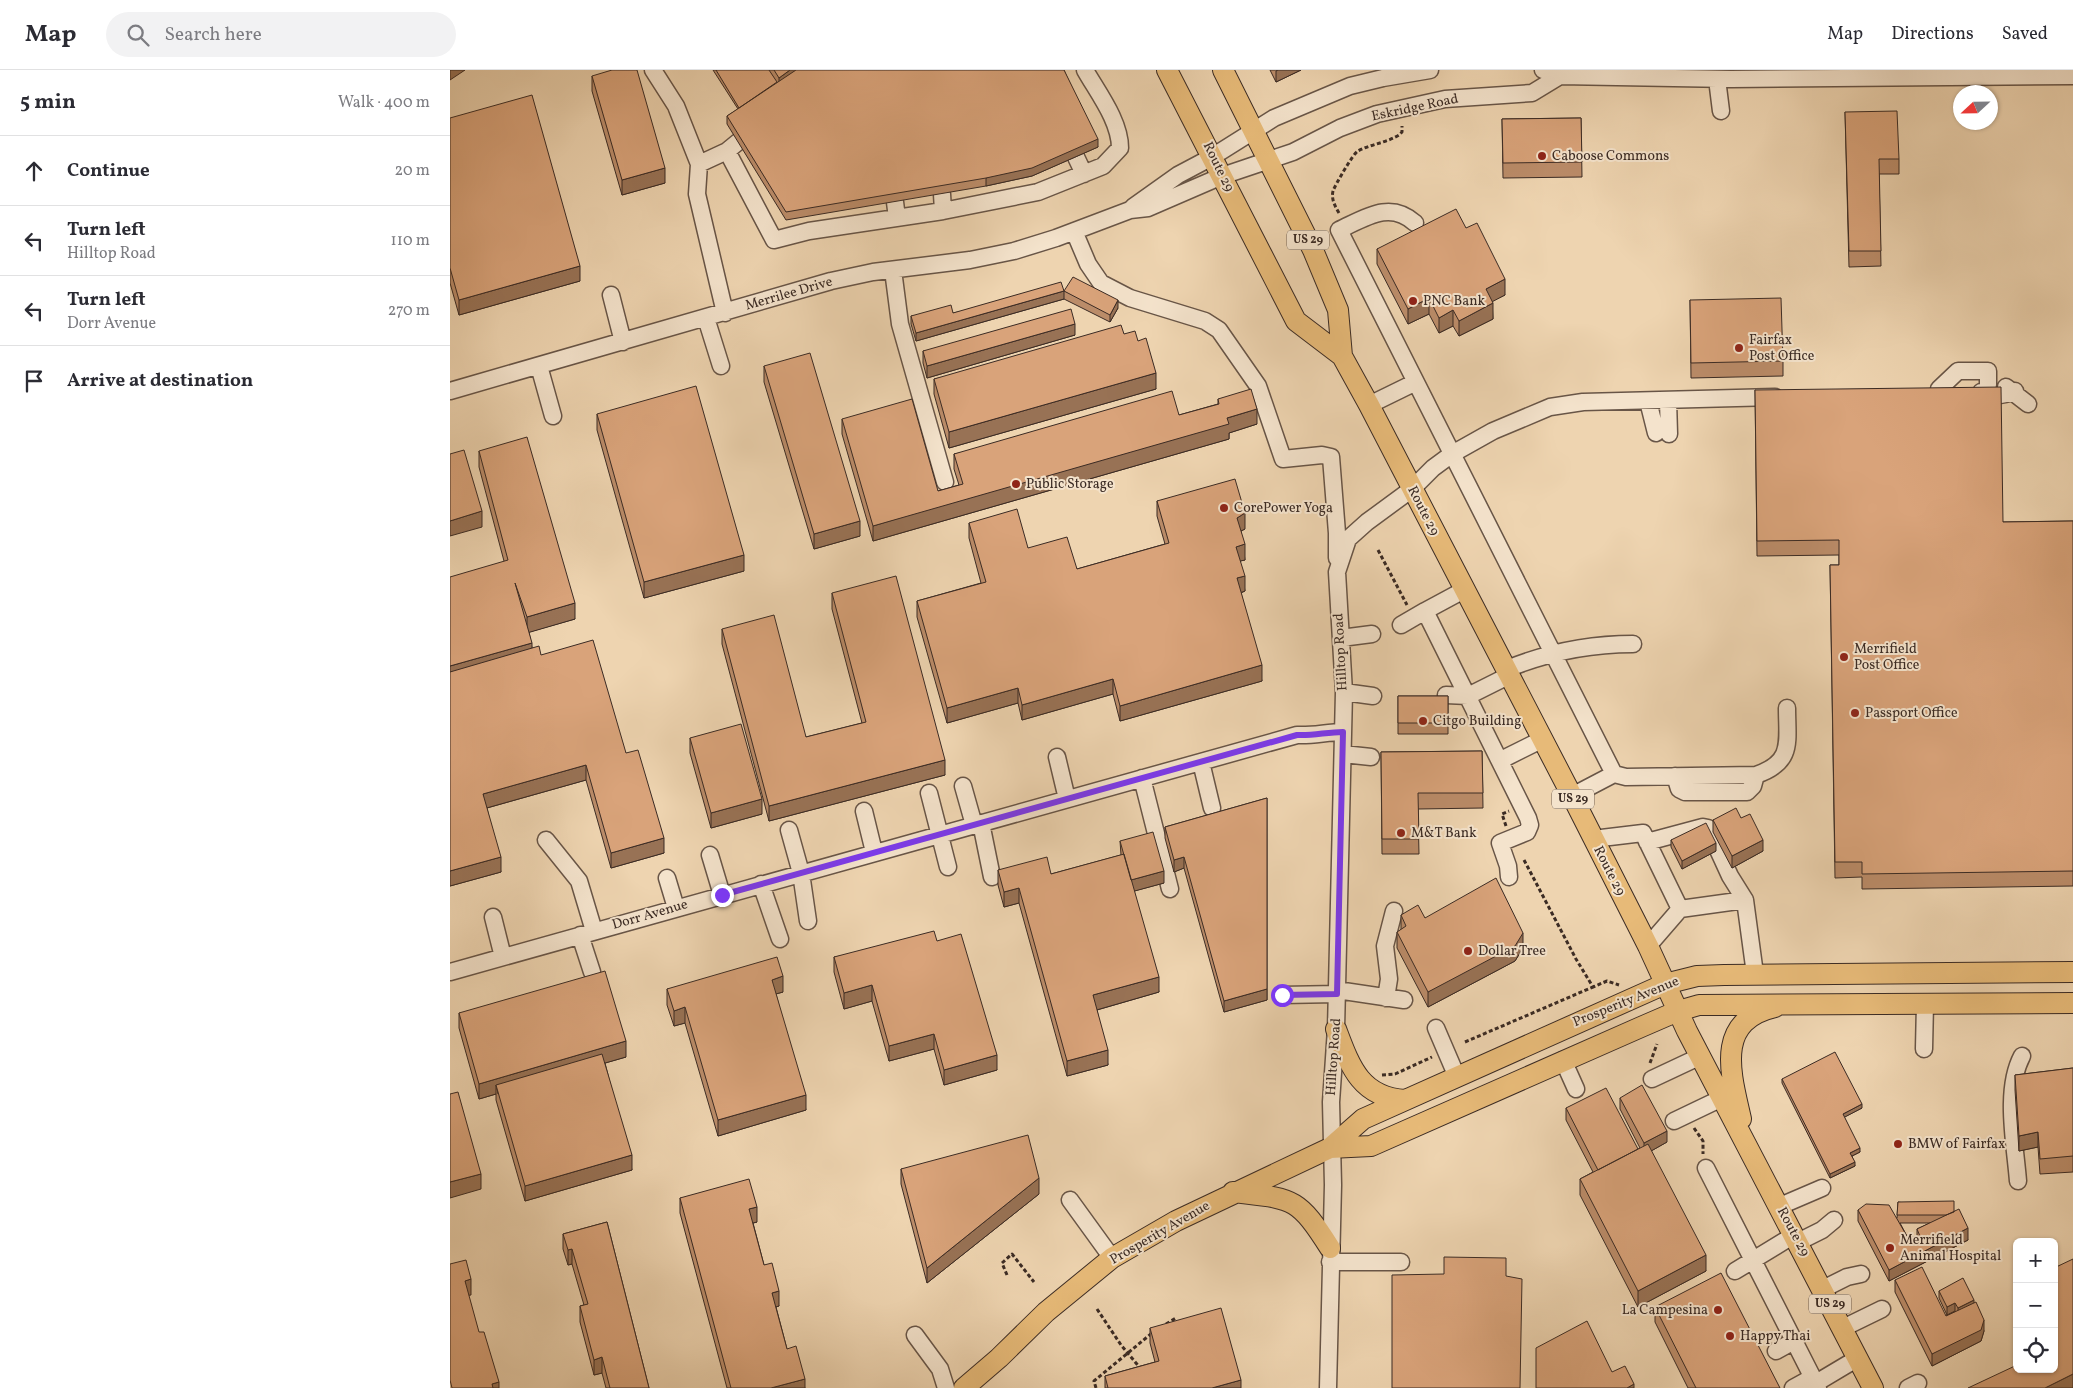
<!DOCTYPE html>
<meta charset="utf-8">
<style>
body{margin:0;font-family:Vollkorn,serif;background:#f2f2f3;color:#2b2b33}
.controls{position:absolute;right:15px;bottom:15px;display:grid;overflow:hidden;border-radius:8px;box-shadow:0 1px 4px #0004}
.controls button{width:45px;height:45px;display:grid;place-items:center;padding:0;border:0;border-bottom:1px solid #e1e1e2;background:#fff;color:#2b2b33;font:25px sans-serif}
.compass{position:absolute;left:1503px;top:15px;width:45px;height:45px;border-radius:50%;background:#fff;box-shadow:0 1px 4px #0004;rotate:248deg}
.stop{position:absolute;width:15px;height:15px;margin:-11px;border:4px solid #7c3aed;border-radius:50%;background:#fff}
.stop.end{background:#7c3aed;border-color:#fff;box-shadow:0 1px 5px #0008}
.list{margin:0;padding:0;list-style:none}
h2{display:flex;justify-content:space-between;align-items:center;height:65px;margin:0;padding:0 20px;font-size:21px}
h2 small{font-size:16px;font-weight:400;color:#7c7c81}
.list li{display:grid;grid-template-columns:32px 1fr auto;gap:15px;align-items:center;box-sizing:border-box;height:70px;padding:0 20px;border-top:1px solid #e1e1e2}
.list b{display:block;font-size:19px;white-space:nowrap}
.list p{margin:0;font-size:16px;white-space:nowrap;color:#7c7c81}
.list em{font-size:16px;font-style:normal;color:#7c7c81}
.icon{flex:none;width:28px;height:28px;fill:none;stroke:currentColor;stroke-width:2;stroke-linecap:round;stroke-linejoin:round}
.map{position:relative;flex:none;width:1623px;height:1318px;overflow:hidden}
header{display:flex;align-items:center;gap:30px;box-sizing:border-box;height:70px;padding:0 25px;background:#fff;border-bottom:1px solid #e1e1e2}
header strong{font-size:24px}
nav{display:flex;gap:28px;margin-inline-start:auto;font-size:18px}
.search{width:350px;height:45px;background:#f2f2f3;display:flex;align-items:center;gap:12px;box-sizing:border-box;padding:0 18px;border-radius:28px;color:#7c7c81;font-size:19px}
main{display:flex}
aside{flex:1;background:#fff}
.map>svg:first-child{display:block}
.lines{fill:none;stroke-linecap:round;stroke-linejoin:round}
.minor-casing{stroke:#685547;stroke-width:19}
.major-casing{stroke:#3b2b24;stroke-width:22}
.path{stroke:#3b2b24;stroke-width:3;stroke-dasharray:4 2.5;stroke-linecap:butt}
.minor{stroke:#f4e3cc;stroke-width:16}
.major{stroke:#e7ba78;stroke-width:20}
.wall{fill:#bb8c69;stroke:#3b2b24;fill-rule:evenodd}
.shaded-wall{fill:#987255;stroke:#3b2b24}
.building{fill:#d9a37a;stroke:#3b2b24}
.route{stroke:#7c3aed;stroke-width:6}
.poi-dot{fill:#8f2418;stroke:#f4e3cc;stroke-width:2}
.labels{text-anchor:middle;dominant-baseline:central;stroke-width:4;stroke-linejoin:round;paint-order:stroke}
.shield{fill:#f4e3cc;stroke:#726256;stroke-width:1}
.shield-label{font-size:12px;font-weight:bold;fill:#3b2b24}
.street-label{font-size:14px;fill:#3b2b24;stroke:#f4e3cc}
.poi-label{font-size:14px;fill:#3b2b24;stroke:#f4e3cc;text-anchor:start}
</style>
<header>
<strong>Map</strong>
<div class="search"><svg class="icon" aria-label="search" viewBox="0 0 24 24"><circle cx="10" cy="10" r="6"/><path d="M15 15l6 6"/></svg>Search here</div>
<nav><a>Map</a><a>Directions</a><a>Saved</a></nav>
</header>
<main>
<aside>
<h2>5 min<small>Walk · 400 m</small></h2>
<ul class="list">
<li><svg class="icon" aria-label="ahead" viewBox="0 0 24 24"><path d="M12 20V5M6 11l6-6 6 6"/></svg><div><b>Continue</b></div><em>20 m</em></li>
<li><svg class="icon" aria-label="left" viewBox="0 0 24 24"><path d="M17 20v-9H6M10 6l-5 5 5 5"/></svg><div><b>Turn left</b><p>Hilltop Road</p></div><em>110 m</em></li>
<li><svg class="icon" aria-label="left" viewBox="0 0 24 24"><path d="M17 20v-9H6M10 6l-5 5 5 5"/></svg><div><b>Turn left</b><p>Dorr Avenue</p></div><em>270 m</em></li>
<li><svg class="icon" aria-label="arrive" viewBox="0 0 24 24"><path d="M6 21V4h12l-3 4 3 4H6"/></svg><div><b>Arrive at destination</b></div></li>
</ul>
</aside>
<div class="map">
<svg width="1623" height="1318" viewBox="0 0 1623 1318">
<rect width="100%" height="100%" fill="#eed4b0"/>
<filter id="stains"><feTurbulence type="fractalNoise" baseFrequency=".004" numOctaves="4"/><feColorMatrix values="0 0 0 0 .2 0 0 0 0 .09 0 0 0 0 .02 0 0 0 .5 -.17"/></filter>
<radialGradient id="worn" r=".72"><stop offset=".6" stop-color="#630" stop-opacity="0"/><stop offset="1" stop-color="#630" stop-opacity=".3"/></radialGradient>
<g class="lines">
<g class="minor-casing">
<path id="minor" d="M203,0L226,36L249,94
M1093,0L1110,6L1281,9L1623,6
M1267,9L1271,41
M277,81L324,170L359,161L493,141L588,122L653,96L670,78C670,51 648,23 635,0
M626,87L634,104
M492,124L493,141
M445,132L447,148
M683,137L728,105L762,87L824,48L900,16L933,8L980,0
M965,153C940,130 915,148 889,160L1164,704L1176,707L1306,705C1344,692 1337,672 1337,638
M624,161L638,194L651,213L680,228L755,251L769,260L808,316L833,389L872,385L881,387L887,463V488
M443,200L450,254L495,412
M161,225L173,272
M275,243L247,124L249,94L277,81L288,72
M256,248L271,296
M89,296L103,346
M1556,317L1578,334
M1489,319L1508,301H1538V315
M0,321L381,211L423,202L520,190L564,181L606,168L680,140L698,138L772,106L843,82L890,58L927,44L995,29L1082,23L1110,6
M1531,322C1543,327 1553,326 1565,321
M1218,330L1219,364
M1198,331L1206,363
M919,335L964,313
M1014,520L975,541L1078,748L1080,755L1077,762L1050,773L1058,796L1059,807
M951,555L975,541
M891,568L922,564
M1057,599C1096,583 1140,574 1183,574
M894,622L923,626
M996,625L1018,626L1060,605
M893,684L921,687
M607,687L617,729
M1051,690L1093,669
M751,692L762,738
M1225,706L1229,719L1235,722H1297L1303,716L1306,705
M692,708L720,819
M513,716L524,755
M479,723L498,797
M1122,726L1164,704
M414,741L424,782
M531,753L542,807
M339,760L351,803L358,851
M1143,769L1193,763L1230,839
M96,770L129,811L144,861
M1197,772L1253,757L1258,758L1280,806L1295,830
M260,785L272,825
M217,808L226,838
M311,814L330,869
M43,847L53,887
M130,865L142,902
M1198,876L1230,839L1295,830L1305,904
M0,902L847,665C863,666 877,662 893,662
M887,920L954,930
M832,925L887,924
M936,928L939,909L935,876L944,841
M986,958L1007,1007
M1474,979L1475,933
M1113,990L1126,1019
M1202,1009L1251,986
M1224,1051L1272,1028
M1256,1098L1368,1318
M1568,1111C1565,1073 1554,1020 1572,986
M620,1130L662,1188
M1330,1136L1372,1118
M1348,1172L1372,1160L1384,1150
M880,1192H951
M1285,1201L1344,1165
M1373,1219L1397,1207L1411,1204
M1393,1258L1432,1239
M465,1265L490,1299L496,1318
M1326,1281L1344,1271
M1366,1313L1408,1288
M878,1318L883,1115L881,1032L886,959L894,622L887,502L898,469L917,452L962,419L983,398L1002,384L1043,361L1100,337L1133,332L1325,327
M1343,1318L1363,1307
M1458,1318L1468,1313"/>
</g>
<g class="major-casing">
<path id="major" d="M717,0L846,251L892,286L919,335L1122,726L1198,876L1237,961L1423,1318
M773,0L863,180L888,240L892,286
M886,959C900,996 910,1027 955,1030
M1291,1049C1281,1004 1264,951 1325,937
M880,1078L921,1076L1191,957L1228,941L1249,935L1623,933
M783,1122C843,1129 847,1126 880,1178
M514,1318L549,1288L596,1242L662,1188L726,1151L880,1078L913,1049L1215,914L1247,906L1274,905L1623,902"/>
</g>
<path class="path" d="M889,143C885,136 881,129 883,121C884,117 904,82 908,81C921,74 936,73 949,65L952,62V56
M928,480L957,535
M1056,756L1052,744L1059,741
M1074,790L1126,889L1143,917L1157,911L1169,915
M1015,972L1143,917
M1200,993L1207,974
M932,1005L945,1004L982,987
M1244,1058L1253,1071V1084
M557,1205L552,1193L562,1184L584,1212
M647,1239L671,1275L691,1299
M716,1254L726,1248
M646,1318L644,1311L702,1263"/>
<use href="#minor" class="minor"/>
<use href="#major" class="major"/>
</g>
<path class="wall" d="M263,0H614L648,77L582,106L536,116L336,150L277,54V46L288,39Z
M820,0H851L826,12Z
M142,6L215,113L172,125L142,21Z
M1395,42L1449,89V104H1429L1431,196L1399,197Z
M0,48L130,211L9,245L0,213Z
M1131,48L1132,107L1053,108L1052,49Z
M1016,158L1055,225L1042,231L1043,249L1009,266L1003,256L989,263L979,244L958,254L927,194V179Z
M614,221L668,238L660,252L614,229L466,271L461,254V246L503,243Z
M1240,230L1333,291V306L1241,308Z
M625,265L477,308L473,293V281Z
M688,271L706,319L499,378L484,324V309Z
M314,296L410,466L364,479L314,312Z
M1305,320L1553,452L1623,451V816L1412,819V807L1385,808L1380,495H1389V485L1307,486Z
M768,329L807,354L779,363V369L423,471L392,364V349L488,421L509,415L504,399V384L729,345L768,334Z
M147,344L294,501L194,528L147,360Z
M29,381L125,549L79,562L82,578L91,585L176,683L214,783L161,798L136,710L37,738L51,802L0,816L54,491L29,397Z
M707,431L795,459L791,461L795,490L790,491L795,521L791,523L812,611L670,651L663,624L572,650L568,633L497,653L467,547V531L531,513L519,468V453L627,499L715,474L707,446Z
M382,523L495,705L319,751L272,574V559L356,667L412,653L382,539Z
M948,626H998V664H948Z
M240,668L312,744L261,758L240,683Z
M1032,681L1033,738L968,739L969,784H932L931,682Z
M817,728V930L774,942L734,798L724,802L715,768V757Z
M1291,748L1313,781L1282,798L1263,762V750Z
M1221,770L1266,781L1232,799L1221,777Z
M670,771L714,813L684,821L709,922L647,940L658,995L617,1006L569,833L554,837L548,815V800L601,804L671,785Z
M951,845L975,848L1073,878L1065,891L978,937L947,878V862L951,860Z
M487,871L547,1000L494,1015L484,979L439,991L422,931L394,939L384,902V887Z
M217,919L333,922L326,924L356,1040L268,1066L235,953L224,956L217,935Z
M9,943L176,987L155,993L182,1100L75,1131L46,1030V1024L29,1029L9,958Z
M1623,998V1102L1590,1104L1588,1077L1569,1081L1565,1020V1005Z
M1332,1009L1412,1038L1394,1047L1410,1082L1402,1086L1405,1096L1380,1108L1332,1013Z
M1170,1028L1217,1072L1201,1081L1256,1201L1188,1237L1130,1125V1109L1143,1102L1116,1050V1038L1188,1079L1190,1078L1170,1039Z
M451,1099L589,1124L477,1213L451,1114Z
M230,1128L307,1152L303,1153L314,1195L329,1236L326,1237L337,1279L355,1318H277L230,1143Z
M1448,1132L1504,1141L1518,1170L1439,1211L1408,1151V1140L1447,1148ZM1450,1153H1480L1467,1159V1171L1468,1173L1467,1174L1458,1168Z
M157,1152L199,1318H156L152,1303L144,1305L130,1252V1236L134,1235L122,1194L118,1195L113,1179V1164Z
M1445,1210L1496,1246L1506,1242L1505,1241L1497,1245L1489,1228V1221L1524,1232L1534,1261L1531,1271L1482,1296L1445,1222Z
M1205,1237L1330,1318H1238L1205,1252Z
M700,1258L791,1318H655V1306L705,1292L700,1273Z"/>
<path class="shaded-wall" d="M0,0H15L0,10Z
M340,0H357L329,15V8Z
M828,0H851L826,12V1Z
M648,69V77L582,106L536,116V108Z
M215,98V113L172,125V110Z
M130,196V211L9,245V230Z
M1055,209V225L1036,235V219Z
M614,221V229L466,271V263Z
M979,228V244L958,254V239Z
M668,230V238L660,252V245Z
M1043,233V249L1009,266V251Z
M1003,240V256L989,263V248Z
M625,254V265L477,308V296Z
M706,303V319L499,378V362Z
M807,339V354L779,363V369L423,471V456Z
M32,441V457L0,466V451Z
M795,443V459L787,463V448Z
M410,451V466L364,479V464Z
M795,474V490L786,492V477Z
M294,485V501L194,528V512Z
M795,506V521L787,524V508Z
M125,533V549L77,563V547Z
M82,573V589L0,612V596Z
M812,595V611L670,651V636Z
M663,609V624L572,650V635Z
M568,618V633L497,653V638Z
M495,690V705L319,751V736Z
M136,695V710L33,739V724Z
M312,729V744L261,758V743Z
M214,768V783L161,798V783Z
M1313,770V781L1282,798V786Z
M1266,773V781L1232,799V791Z
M51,787V802L0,816V801Z
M734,787V798L724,802V790Z
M714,801V813L681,822V810Z
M569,818V833L554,837V822Z
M1073,863V878L1065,891L978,937V922Z
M333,906V922L322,925V910Z
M709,907V922L643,941V925Z
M422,915V931L394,939V923Z
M817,919V930L774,942V931Z
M235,937V953L224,956V941Z
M484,964V979L439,991V976Z
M176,971V987L48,1024L46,1015V1024L29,1029V1014Z
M658,980V995L617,1006V991Z
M547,985V1000L494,1015V1000Z
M356,1025V1040L268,1066V1050Z
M1412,1034V1038L1393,1048V1044Z
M1217,1061V1072L1194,1085V1073Z
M1588,1062V1077L1569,1081V1066Z
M1410,1078V1082L1400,1087V1083Z
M182,1085V1100L75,1131V1116Z
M1405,1092V1096L1380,1108V1104Z
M31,1104V1119L0,1128V1112Z
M589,1108V1124L477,1213V1198Z
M307,1137V1152L299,1154V1139Z
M1518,1158V1170L1439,1211V1200Z
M122,1179V1194L118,1195V1180Z
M1256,1185V1201L1188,1237V1221Z
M21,1209V1225L15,1226V1211Z
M329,1221V1236L322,1238V1223Z
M1524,1230V1238L1508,1246V1238Z
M1505,1233V1241L1497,1245V1237Z
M1534,1250V1261L1531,1271L1482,1296V1284Z
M152,1287V1303L144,1305V1290Z
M1623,1304V1318H1595Z
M355,1309V1318H321Z
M791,1310V1318H762Z
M49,1312V1318H42V1314Z
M1184,1314V1318H1177Z"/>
<path class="building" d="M162,0H187L215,98L172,110L142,6Z
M266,0H319L327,12L289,38Z
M324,0H340L329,8Z
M346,0H614L648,69L582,98L536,108L336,142L277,46Z
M82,25L130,196L9,230L0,198V48Z
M1447,41L1449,89H1429L1431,181H1399L1395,42Z
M1131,48L1132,92L1053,93L1052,49Z
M1006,139L1016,158L1027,153L1055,209L1036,219L1043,233L1009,251L1003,240L989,248L979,228L958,239L927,179Z
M623,207L668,230L660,245L614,221Z
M611,212L614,221L466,263L461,246L501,235L503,243Z
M1331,228L1333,291L1241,293L1240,230Z
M621,239L625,254L477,296L473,281Z
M671,255L674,264L685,261L688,271L696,268L706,303L499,362L484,309Z
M360,283L410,451L364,464L314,296Z
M246,316L294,485L194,512L147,344Z
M1551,317L1553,452L1623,451V801L1412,804V792H1385L1380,495H1389V470L1307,471L1305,320Z
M801,319L807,339L777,348L779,354L423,456L392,349L462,329L488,421L513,414L504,384L722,321L729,345L769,334L768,329Z
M77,367L125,533L77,547L65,513L82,573L0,596V507L58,490L29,381Z
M14,380L32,441L0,451V384Z
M785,409L795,443L787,448L795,474L786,477L795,506L787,508L812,595L670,636L663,609L572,635L568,618L497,638L467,531L536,512L519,453L567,439L578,478L617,467L627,499L719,473L707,431Z
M446,506L495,690L319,736L272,559L324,545L356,667L416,652L382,523Z
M143,570L176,683L188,680L214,768L161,783L136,695L33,724L51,787L0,801V602L89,576L91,585Z
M948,626H998V653H948Z
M291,654L312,729L261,743L240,668Z
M1032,681L1033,723H968L969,769H932L931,682Z
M817,728V919L774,931L734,787L724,790L715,757Z
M1286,738L1291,748L1300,744L1313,770L1282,786L1263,750Z
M1256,753L1266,773L1232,791L1221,770Z
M703,762L714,801L681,810L670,771Z
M674,784L709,907L643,925L658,980L617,991L569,818L554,822L548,800L597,787L601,804Z
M1046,808L1073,863L1065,876L978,922L947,862L956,856L951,845L968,835L975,848Z
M484,861L487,871L511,864L547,985L494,1000L484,964L439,976L422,915L394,923L384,887Z
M327,887L333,906L322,910L356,1025L268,1050L235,937L224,941L217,919Z
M155,901L176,971L29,1014L9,943Z
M1385,982L1412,1034L1393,1044L1410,1078L1400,1083L1405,1092L1380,1104L1332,1009Z
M152,984L182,1085L75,1116L46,1015Z
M1623,998V1086L1590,1089L1588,1062L1569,1066L1565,1005Z
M1192,1015L1217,1061L1194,1073L1170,1028Z
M1156,1018L1188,1079L1148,1100L1116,1038Z
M8,1022L31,1104L0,1112V1024Z
M578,1065L589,1108L477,1198L451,1099Z
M1198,1074L1256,1185L1188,1221L1130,1109Z
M299,1109L307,1137L299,1139L314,1195L322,1193L329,1221L322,1223L337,1279L346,1276L355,1309L321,1318H281L230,1128Z
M1504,1131V1142L1496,1145H1447L1448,1132Z
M1416,1134L1439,1135L1458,1168L1463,1166L1467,1174L1472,1171L1467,1159L1509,1139L1518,1158L1439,1200L1408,1140Z
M157,1152L199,1318H160L152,1287L144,1290L130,1236L138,1234L122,1179L118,1180L113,1164Z
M994,1187L1056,1188V1206L1072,1209L1070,1318H942V1205L994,1204Z
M1623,1189V1304L1595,1318H1518L1567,1295V1299H1604V1198Z
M16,1190L21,1209L15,1211L29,1262H34L49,1312L42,1314L43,1318H2L0,1310V1194Z
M1472,1197L1496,1246L1526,1232L1534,1250L1531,1260L1482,1284L1445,1210Z
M1271,1203L1330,1318H1246L1205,1237Z
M1513,1208L1524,1230L1508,1238L1505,1233L1497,1237L1489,1221Z
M771,1238L791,1310L762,1318H658L655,1306L709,1291L700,1258Z
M1137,1251L1162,1302L1175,1296L1184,1314L1177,1318H1086V1278Z"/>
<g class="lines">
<path class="route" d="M272,825L847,665C863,666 877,662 893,662L887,924L832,925"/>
</g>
<g class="poi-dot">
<circle cx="1092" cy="86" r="5"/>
<circle cx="963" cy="231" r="5"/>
<circle cx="1289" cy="278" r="5"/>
<circle cx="566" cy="414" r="5"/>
<circle cx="774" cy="438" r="5"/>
<circle cx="1394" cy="587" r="5"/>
<circle cx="1405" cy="643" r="5"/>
<circle cx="973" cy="651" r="5"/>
<circle cx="951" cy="763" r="5"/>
<circle cx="1018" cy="881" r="5"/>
<circle cx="1448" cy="1074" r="5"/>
<circle cx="1440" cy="1178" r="5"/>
<circle cx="1268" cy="1240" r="5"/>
<circle cx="1280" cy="1266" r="5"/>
</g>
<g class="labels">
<g class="shield">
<rect x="837" y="160.5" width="42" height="19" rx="4"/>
<rect x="1102" y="719.5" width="42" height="19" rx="4"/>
<rect x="1359" y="1224.5" width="42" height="19" rx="4"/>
</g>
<g class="shield-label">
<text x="858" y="170">US 29</text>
<text x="1123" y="729">US 29</text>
<text x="1380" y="1234">US 29</text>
</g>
<g class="street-label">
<text transform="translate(965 38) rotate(-12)">Eskridge Road</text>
<text transform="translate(768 97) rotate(64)">Route 29</text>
<text transform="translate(339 224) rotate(-16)">Merrilee Drive</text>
<text transform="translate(973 441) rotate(63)">Route 29</text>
<text transform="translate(891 582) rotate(-93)">Hilltop Road</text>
<text transform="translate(1159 801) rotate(63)">Route 29</text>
<text transform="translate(200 845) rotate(-16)">Dorr Avenue</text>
<text transform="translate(1176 932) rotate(-22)">Prosperity Avenue</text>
<text transform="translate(884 987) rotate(-86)">Hilltop Road</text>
<text transform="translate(1343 1162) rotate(62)">Route 29</text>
<text transform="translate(710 1163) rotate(-30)">Prosperity Avenue</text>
</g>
<g class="poi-label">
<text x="1102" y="86">Caboose Commons</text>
<text x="973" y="231">PNC Bank</text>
<text x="1299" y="270">Fairfax<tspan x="1299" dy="16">Post Office</tspan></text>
<text x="576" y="414">Public Storage</text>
<text x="784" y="438">CorePower Yoga</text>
<text x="1404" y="579">Merrifield<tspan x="1404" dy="16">Post Office</tspan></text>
<text x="1415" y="643">Passport Office</text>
<text x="983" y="651">Citgo Building</text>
<text x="961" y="763">M&amp;T Bank</text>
<text x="1028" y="881">Dollar Tree</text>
<text x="1458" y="1074">BMW of Fairfax</text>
<text x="1450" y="1170">Merrifield<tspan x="1450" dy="16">Animal Hospital</tspan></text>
<text x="1258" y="1240" text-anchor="end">La Campesina</text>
<text x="1290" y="1266">Happy Thai</text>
</g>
</g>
<rect width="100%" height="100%" filter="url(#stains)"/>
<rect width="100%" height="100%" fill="url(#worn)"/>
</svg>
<div class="controls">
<button>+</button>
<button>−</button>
<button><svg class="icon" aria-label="locate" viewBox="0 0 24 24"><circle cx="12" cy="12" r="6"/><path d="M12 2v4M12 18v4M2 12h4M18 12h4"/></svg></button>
</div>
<svg class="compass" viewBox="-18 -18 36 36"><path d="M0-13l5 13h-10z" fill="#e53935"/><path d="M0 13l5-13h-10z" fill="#7c7c81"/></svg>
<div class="stop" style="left:832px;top:925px"></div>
<div class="stop end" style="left:272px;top:825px"></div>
</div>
</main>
